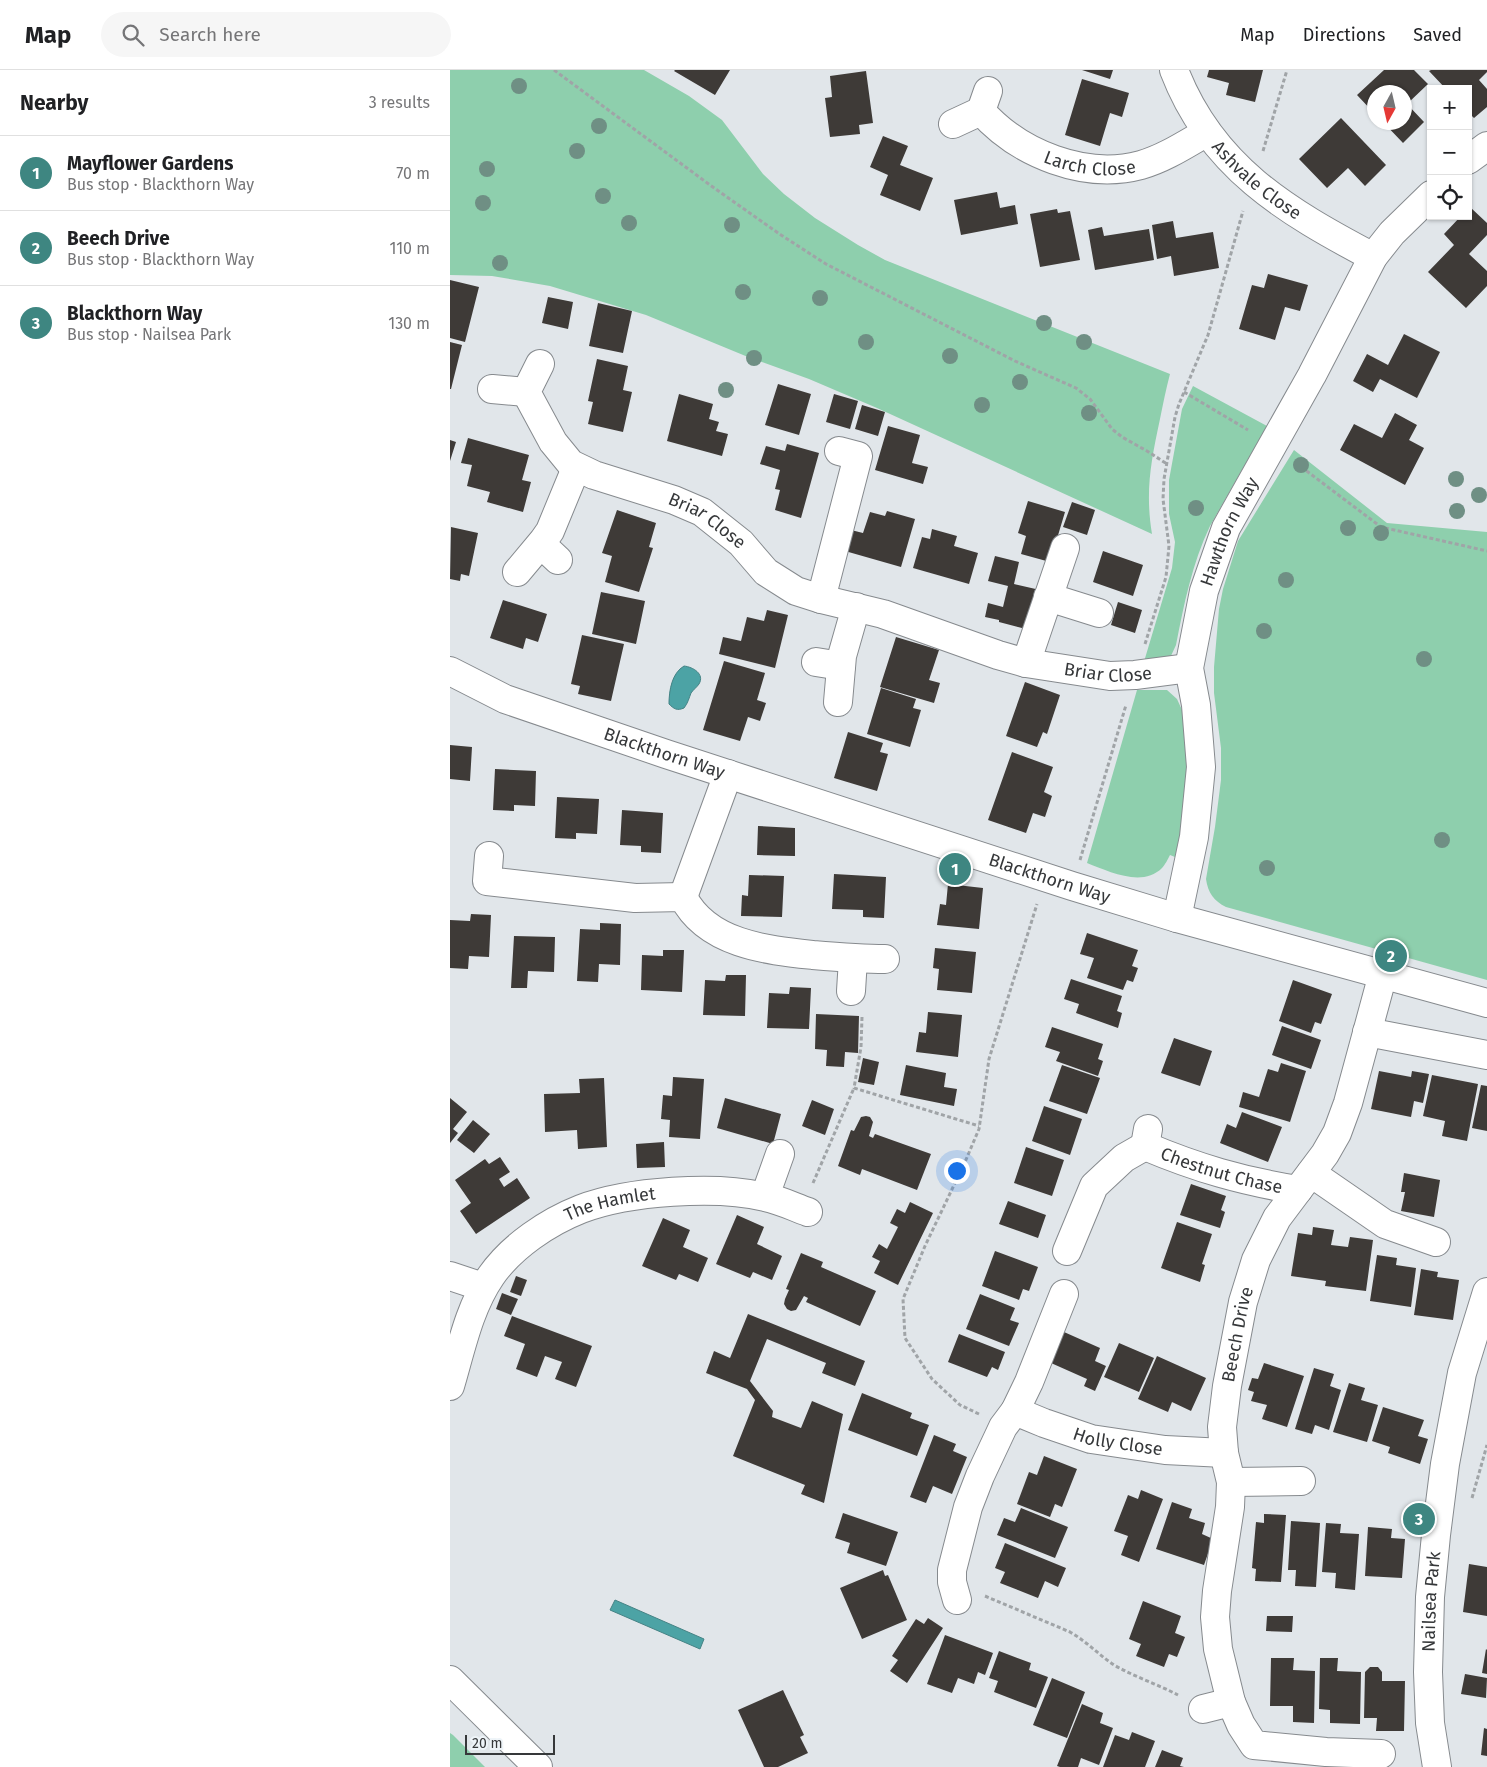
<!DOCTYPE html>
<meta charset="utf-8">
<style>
body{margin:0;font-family:"Fira Sans",sans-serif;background:#f6f6f6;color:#202124}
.controls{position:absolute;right:15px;top:15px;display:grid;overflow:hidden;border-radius:0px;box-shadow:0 1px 4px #0004}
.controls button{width:45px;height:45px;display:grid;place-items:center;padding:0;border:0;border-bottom:1px solid #e0e0e0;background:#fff;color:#202124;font:25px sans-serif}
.compass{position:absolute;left:917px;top:15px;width:45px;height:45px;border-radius:50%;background:#fff;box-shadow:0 1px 4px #0004;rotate:188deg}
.scale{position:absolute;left:15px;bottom:12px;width:90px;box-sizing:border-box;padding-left:5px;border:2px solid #36383a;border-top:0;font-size:14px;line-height:18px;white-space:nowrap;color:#36383a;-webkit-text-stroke:4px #eef4f8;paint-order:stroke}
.you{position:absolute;left:506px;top:1100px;width:18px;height:18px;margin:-12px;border:4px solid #fff;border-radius:50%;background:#1a73e8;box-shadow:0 0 0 8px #1a73e833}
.badge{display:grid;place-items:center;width:32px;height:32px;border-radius:50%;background:#3e8681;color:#fff;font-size:16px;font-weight:700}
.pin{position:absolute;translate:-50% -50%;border:2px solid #fff;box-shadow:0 1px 5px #0006}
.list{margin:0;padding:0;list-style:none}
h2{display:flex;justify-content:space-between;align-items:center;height:65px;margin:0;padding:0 20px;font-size:21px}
h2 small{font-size:16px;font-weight:400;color:#757577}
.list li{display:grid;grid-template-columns:32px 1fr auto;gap:15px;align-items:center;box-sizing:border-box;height:75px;padding:0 20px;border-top:1px solid #e0e0e0}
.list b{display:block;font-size:19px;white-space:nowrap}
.list p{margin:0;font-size:16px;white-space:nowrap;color:#757577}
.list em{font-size:16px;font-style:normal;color:#757577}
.icon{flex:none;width:28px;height:28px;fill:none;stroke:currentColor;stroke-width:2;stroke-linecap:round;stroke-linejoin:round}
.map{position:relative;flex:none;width:1037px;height:1697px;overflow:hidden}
header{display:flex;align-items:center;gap:30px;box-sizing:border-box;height:70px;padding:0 25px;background:#fff;border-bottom:1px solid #e0e0e0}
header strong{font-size:24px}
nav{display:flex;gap:28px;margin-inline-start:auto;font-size:18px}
.search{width:350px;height:45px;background:#f6f6f6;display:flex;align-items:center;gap:12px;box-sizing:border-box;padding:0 18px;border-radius:28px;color:#757577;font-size:19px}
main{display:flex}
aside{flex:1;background:#fff}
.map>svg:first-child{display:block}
.green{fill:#8ecfad}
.water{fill:#4ca3a5;stroke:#458385}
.building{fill:#3e3a37}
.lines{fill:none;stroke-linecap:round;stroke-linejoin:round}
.minor-casing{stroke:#868a8e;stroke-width:30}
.path{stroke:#a0a4a7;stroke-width:3;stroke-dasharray:4 2.5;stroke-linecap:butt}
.minor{stroke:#fff;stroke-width:28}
.tree{fill:#6f8f84}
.labels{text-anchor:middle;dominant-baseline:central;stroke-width:5;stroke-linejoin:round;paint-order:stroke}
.street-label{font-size:18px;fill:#36383a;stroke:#eef4f8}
</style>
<header>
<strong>Map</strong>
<div class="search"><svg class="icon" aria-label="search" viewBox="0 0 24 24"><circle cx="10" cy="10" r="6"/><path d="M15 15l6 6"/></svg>Search here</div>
<nav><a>Map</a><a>Directions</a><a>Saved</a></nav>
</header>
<main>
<aside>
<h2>Nearby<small>3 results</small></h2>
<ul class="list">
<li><span class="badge">1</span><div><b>Mayflower Gardens</b><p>Bus stop · Blackthorn Way</p></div><em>70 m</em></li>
<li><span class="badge">2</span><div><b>Beech Drive</b><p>Bus stop · Blackthorn Way</p></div><em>110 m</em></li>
<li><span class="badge">3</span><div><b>Blackthorn Way</b><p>Bus stop · Nailsea Park</p></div><em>130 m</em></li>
</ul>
</aside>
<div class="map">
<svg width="1037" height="1697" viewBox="0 0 1037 1697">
<rect width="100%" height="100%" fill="#e1e6ea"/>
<path class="green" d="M0,0H194L239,26L272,50L313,104L334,124L365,148L408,175L435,190L720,304C716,319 713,334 710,349C701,391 695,422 702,464L427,338L359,309L298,287L196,245L100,216L42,206L0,205Z
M743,316L817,356L760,456C742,494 734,534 726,575L720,588L693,595L722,498L725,472L719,444V410L732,339Z
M844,380L937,453L1037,462V910L776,837C764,831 758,823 756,809L765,757L771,710V678L764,623V597L769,539L773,519L788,471Z
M687,620H717L727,629L732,640L738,698L734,746L725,787L720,785C718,789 715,795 712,798C692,818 658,801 637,793Z
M0,1663L3,1665L35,1697H0Z"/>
<path class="water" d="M234,596C243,597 255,604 249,614C247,617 243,620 241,623C239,628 238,633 234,638C227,641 224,639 219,634C219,620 222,603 234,596Z
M165,1530L254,1569L250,1579L160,1540Z"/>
<path class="building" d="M225,0H280L265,25L224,1Z
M632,0H663L660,9Z
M759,0H813L805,32L776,25L779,13L757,7Z
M934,0H964L978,14L957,34L974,52L953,73L933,52H954V22H924V43L907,25Z
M981,0H1037V2L1029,10L1037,19V37L1024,48L1018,42V19H996L979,1Z
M416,1L423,53L409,55L410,64L380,67L375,28L382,27L380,6Z
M632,9L679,23L672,47L660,43L650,76L615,65Z
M891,48L936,95L915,116L898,98L877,118L849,89Z
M433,66L458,76L450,95L483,108L470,141L430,125L438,105L420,97Z
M547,122L550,138L565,135L568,154L511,165L504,130Z
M1020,137L1037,153V165L1019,184L1037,201V216L1016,238L978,202L1004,175L994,164L1011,146H1018V139Z
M607,139L608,143L620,141L630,190L590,197L580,144Z
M723,151L726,168L763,162L769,198L724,206L721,186L707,189L702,155Z
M652,157L654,166L699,159L704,190L645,200L638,160Z
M818,204L858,215L850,241L835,237L825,270L789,259L802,215L814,218Z
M0,210L29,217L15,272L0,268Z
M98,227L123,232L118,259L92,253Z
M148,233L182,241L173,283L139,276Z
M954,264L990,282L967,328L930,309L923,322L903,311L917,284L938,295Z
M0,272L12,275L1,319H0Z
M147,289L178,296L173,320L182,322L173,362L138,354L143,332L138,331Z
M328,314L361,324L349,365L315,355Z
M229,324L263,334L259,349L269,352L266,361L278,364L272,386L217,371Z
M384,324L408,331L400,359L376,352Z
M412,335L435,342L428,366L405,359Z
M945,343L967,355L959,370L974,378L955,415L890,380L904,354L932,368Z
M438,356L470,365L462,393L478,397L473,414L425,400Z
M18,368L79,385L72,410L81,412L73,442L37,432L40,422L17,416L22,395L11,393Z
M0,370L6,372L0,391Z
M337,374L369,383L351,448L325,440L330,420L325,419L330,400L310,394L316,376L335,381Z
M578,431L615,442L600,492L571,484L576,466L568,463Z
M622,432L645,440L637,465L613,457Z
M167,440L206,453L199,477L203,478L189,522L155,512L162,486L152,483Z
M437,441L465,449L451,497L395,481L401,460L413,463L420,442L435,446Z
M1,457L28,463L19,506L11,504L10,511L0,509Z
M482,459L507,466L504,476L528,483L519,514L463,498L472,467L480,469Z
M653,481L693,495L683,526L643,512Z
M545,486L569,492L564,514L590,520L580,560L549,552V550L535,547L538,533L553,537L558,516L538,511Z
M151,522L195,531L186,574L142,564Z
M53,530L97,544L88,572L76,568L73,579L40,568Z
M668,532L692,540L685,563L661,555Z
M317,540L338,545L325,598L269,584L273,567L291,571L297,547L314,551Z
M132,565L174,574L161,631L128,624L130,616L121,614Z
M446,567L489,580L479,610L490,613L484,633L430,617Z
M274,591L315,603L307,630L316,633L310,651L298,647L290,671L253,660Z
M575,612L610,625L597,664L593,662L587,677L556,666Z
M431,618L466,629L463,638L471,640L460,677L417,664Z
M398,662L433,673L430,682L438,684L427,721L384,708Z
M0,675L22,677L20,711L0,709Z
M562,682L603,697L594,722L602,726L595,747L583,743L576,763L538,750Z
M45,699L86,701L85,736L64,735V741L43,740Z
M107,727L149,729L147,764L126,763V769L105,768Z
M172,740L213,743L211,783L191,782V776L170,775Z
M308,756L345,758V786L307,785Z
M384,804L436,807L434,848L413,847V840L382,839Z
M299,805L334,806L332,847L291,846L292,825L298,826Z
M498,814L533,818L529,859L487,855L490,834L496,835Z
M21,844L41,845L39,887L19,886L18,899L0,898V850L20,851Z
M150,853L171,854L170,895L149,894L148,912L127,911L130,859L150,860Z
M637,863L688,880L682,896L688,898L683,912L677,910L673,920L637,908L644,888L630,884Z
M64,866L105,867L104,902L78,901L77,918H61Z
M485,878L526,882L522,923L487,920L489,899L483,898Z
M213,880H234L232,922L191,920L192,885L213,886Z
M276,905H296L295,946L253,945L255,910L275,911Z
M621,909L672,926L667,941L672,943L668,958L626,943L629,934L614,929Z
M843,910L882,924L871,954L865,952L861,963L829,951Z
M340,917L361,918L359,959L317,958L319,923L339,924Z
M478,942L512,945L508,987L466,982L469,962L476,963Z
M366,944L409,946L408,983L395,982L394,997L376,996L377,980L365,979Z
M832,956L871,970L861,999L822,985Z
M602,957L653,974L648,989L653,991L648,1006L606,991L610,982L595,977Z
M724,968L762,981L750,1016L711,1003Z
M413,988L429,992L424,1015L408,1012Z
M831,993L856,1001L840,1052L789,1037L793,1022L809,1027L818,999L828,1002Z
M456,995L496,1003L494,1017L507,1019L504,1036L450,1025Z
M612,995L650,1008L637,1044L599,1031Z
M929,1001L961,1007L962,1001L979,1004L973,1033L964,1031L961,1047L921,1039Z
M982,1005L1028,1014L1017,1071L992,1066L995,1051L973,1046Z
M223,1007L254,1009L250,1069L219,1067L220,1050L211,1049L213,1025L222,1026Z
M154,1008L157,1077L128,1079L127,1060L95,1062L94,1024L130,1023L129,1009Z
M1031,1015L1037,1016V1061L1022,1058Z
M0,1028L17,1042L3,1059L8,1063L0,1073Z
M275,1028L331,1044L323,1074L267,1058Z
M362,1030L384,1039L375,1065L352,1056Z
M594,1036L632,1049L620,1085L582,1071Z
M792,1042L832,1057L818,1092L770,1073L777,1054L786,1058Z
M416,1046L420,1047L423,1052L419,1066L423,1068L425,1064L481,1084L467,1120L412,1099L410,1105L388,1096L401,1060L404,1061L411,1047Z
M23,1050L40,1064L24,1083L7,1070Z
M214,1072L215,1097L187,1098L186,1074Z
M576,1077L614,1090L602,1126L564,1113Z
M50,1087L60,1102L49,1109L54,1117L67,1108L80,1128L26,1164L10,1141L21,1133L5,1110L35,1089L39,1094Z
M954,1103L990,1110L984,1147L951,1141L955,1122H951Z
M741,1114L776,1126L771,1140L775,1142L770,1158L730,1145Z
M558,1131L596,1145L588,1168L549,1154Z
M460,1132L483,1143L448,1215L424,1203L430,1191L422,1187L429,1174L437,1179L448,1157L440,1153L447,1139L455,1143Z
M287,1145L314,1157L307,1174L332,1186L322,1210L303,1202L300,1208L266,1194Z
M213,1148L240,1160L233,1177L258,1188L248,1212L229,1204L226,1210L192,1196Z
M727,1152L762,1164L752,1194L755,1195L750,1212L711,1198Z
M863,1157L884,1160L881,1175L898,1177L900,1167L923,1170L916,1221L875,1216L876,1211L841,1206L848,1163L862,1165Z
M545,1181L588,1197L579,1221L573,1219L569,1230L532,1216Z
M351,1183L373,1192L371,1197L426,1221L410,1256L356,1232L358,1228L354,1226L346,1240L341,1241L337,1239L334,1234L335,1229L339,1220L336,1219Z
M927,1185L947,1188L946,1195L966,1198L961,1237L920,1231Z
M971,1199L988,1202L987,1207L1009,1210L1003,1250L964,1245Z
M66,1206L77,1210L71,1226L60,1222Z
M52,1223L68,1229L61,1245L46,1239Z
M530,1224L565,1238L560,1250L569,1253L559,1276L516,1259Z
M298,1244L415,1291L405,1316L372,1303L376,1293L317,1269L300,1311L323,1341L322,1347L351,1358L362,1331L393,1344L374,1433L351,1424L355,1415L283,1386L305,1330L297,1319L256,1303L264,1281L280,1288Z
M62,1246L142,1276L126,1317L105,1309L112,1292L95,1286L87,1307L66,1299L75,1274L54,1266Z
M614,1262L650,1278L645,1291L656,1296L645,1321L634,1316L637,1309L601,1293Z
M509,1264L555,1282L548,1300L542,1297L537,1307L498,1292Z
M669,1273L704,1288L689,1322L654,1307Z
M707,1286L756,1308L741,1341L722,1332L718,1342L688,1329Z
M814,1293L854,1306L837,1357L812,1349L817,1335L801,1331L804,1322L798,1320L802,1308L808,1309Z
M864,1298L884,1304L880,1316L891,1320L879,1360L865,1355L862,1364L845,1359Z
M899,1313L915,1318L911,1330L928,1335L917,1372L883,1362Z
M412,1323L462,1343L460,1348L479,1355L467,1386L398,1360Z
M933,1337L974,1350L968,1366L978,1369L970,1394L938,1383L940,1377L922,1371Z
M484,1365L506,1374L503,1381L517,1387L502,1424L483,1416L476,1433L460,1427Z
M594,1386L627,1399L612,1437L605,1434L600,1447L567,1434L579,1402L587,1405Z
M691,1420L713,1429L689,1492L671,1485L678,1466L664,1461L678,1425L688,1429Z
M722,1432L742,1439L739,1448L755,1453L752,1464L763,1469L754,1495L706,1479Z
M571,1438L618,1457L605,1488L547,1465L554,1448L565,1452Z
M393,1443L448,1462L436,1496L397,1483L400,1473L385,1468Z
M814,1444L836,1445L831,1512L805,1511L806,1499L802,1498L806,1452L814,1453Z
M841,1451L870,1453L866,1517L845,1516L846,1500H838Z
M876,1453L891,1454L890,1463L909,1464L905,1520L885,1518L886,1503L872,1502Z
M918,1457L942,1459L941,1468L955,1469L952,1508L915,1506Z
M555,1473L616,1498L608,1517L595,1511L588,1528L550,1513L555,1502L545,1498Z
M1019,1494L1037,1497V1546L1013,1542Z
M433,1500L435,1506L438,1505L457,1550L412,1569L390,1518Z
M693,1531L731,1546L725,1563L735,1567L727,1587L719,1584L714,1597L686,1586L691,1574L679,1569Z
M817,1546H843L842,1562L816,1561Z
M478,1548L493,1558L457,1613L440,1601L448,1590L442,1586L466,1549L474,1554Z
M495,1565L543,1583L535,1605L528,1602L524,1614L508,1608L502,1623L477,1614Z
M1036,1579L1037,1580V1604L1032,1603Z
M549,1581L581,1593L579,1600L598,1607L586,1638L544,1622L548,1611L539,1608Z
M821,1588H844L843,1600L865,1601L864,1653L843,1652V1636H820Z
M870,1588H888L887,1601L911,1602L910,1654L880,1653V1640L869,1639Z
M920,1597H928L932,1602V1611H955L954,1661H926L927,1648H914L915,1602Z
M1015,1604L1037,1608L1036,1628L1011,1624Z
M602,1608L635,1622L617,1668L583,1655Z
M333,1620L354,1665L350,1667L358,1683L328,1697H314L288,1640Z
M632,1634L653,1643L650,1653L663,1658L649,1695L631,1688L628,1697H610L607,1696Z
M1034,1658L1037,1659V1686L1031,1685Z
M682,1662L705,1671L695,1697H653L665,1665L679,1670Z
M712,1680L733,1688L730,1696L734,1697H705Z"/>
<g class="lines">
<g class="minor-casing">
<g id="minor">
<path id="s1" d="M724,0C761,97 836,141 923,187"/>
<path id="s2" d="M531,41C569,84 635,110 691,95C715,88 736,74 757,62"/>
<path d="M503,54L531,41L538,21"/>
<path d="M1018,90L1037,76"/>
<path id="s3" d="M90,294L76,322L103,372L121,394L144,405L224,430L252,442L291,473L316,502L346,521L371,529L433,544L548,585L576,593L660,606L685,605L739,598"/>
<path d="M42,319L76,322"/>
<path d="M91,474L108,490"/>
<path d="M67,502L93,471L100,461L126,398"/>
<path d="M598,527L649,543"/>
<path d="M371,529L408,386L389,381"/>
<path d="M366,592L391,596"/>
<path d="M576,593L615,478"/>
<path id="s4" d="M0,601L55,629L216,684L622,816L727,848L1037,933"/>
<path d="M388,632L392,586L406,537"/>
<path d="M39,786L37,811L185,828L233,827C257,874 316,880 363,885C387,887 411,889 435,889"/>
<path d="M233,827L278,704"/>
<path id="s5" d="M727,848L744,767L751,697L746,635L739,598L754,521L776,458L862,305L923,187L942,163L981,125"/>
<path d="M401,921L403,889"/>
<path d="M917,962L1037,985"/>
<path id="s6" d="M698,1059L695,1076C747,1098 792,1111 848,1120"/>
<path d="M861,1103L935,1154L986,1172"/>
<path d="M315,1126L330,1084"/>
<path d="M617,1181L644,1116L674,1088L695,1076"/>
<path d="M0,1206L33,1217"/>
<path id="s7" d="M0,1316C11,1279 19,1238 41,1206C62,1176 98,1152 131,1139C178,1121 267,1115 315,1127C330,1130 344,1137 358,1142"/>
<path id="s8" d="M565,1341L594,1353L641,1369L715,1380L774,1383"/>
<path d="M781,1412L851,1411"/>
<path d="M507,1530L502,1512V1500L518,1437L530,1406L553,1357L565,1341L579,1312L614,1224"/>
<path d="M0,1610L88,1697"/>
<path d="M753,1639L781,1632"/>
<path id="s9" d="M931,1684L876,1682L804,1675L791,1655L781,1632L768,1579L765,1547L767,1521L780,1437L781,1412L774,1383L772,1357L777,1316L793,1232L806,1190L827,1148L875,1084L887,1063L898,1033L933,904"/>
<path id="s10" d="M987,1697L980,1653L978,1602L980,1527L986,1465L995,1394L1012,1303L1037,1222"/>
</g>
</g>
<path class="path" d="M104,0L260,115L331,165L376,194L565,291L626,318L640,329L662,359L672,367L697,381L717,394
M813,81L837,0
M734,322L798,360
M846,393L931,457L1037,481
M695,574L716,507L719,476L713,429L714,409L725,347L729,334L758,265L793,141
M630,790L676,635
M412,947L411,977L404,1018L529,1056
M363,1113L404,1018
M529,1344L510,1335L482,1309L455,1268L453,1229L475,1176L515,1092L529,1059L539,989L587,834
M1022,1428L1037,1375
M535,1526L620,1562C636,1571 649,1585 664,1595C685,1607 707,1614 728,1625"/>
<use href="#minor" class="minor"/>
</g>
<g class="tree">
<circle cx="69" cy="16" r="8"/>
<circle cx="149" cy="56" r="8"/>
<circle cx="127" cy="81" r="8"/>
<circle cx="37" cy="99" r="8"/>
<circle cx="153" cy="126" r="8"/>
<circle cx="33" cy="133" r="8"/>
<circle cx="179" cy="153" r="8"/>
<circle cx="282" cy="155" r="8"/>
<circle cx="50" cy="193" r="8"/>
<circle cx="293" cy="222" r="8"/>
<circle cx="370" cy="228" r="8"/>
<circle cx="594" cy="253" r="8"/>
<circle cx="416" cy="272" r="8"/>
<circle cx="634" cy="272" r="8"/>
<circle cx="500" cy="286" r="8"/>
<circle cx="304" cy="288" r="8"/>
<circle cx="570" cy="312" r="8"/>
<circle cx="276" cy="320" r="8"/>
<circle cx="532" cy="335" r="8"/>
<circle cx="639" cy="343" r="8"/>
<circle cx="851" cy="395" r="8"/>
<circle cx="1006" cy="409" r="8"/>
<circle cx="1029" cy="425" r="8"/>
<circle cx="746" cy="438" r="8"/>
<circle cx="1007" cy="441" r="8"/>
<circle cx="898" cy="458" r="8"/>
<circle cx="931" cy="463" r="8"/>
<circle cx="836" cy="510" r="8"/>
<circle cx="814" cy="561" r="8"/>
<circle cx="974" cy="589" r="8"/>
<circle cx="992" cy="770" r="8"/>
<circle cx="817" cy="798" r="8"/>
</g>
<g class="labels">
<g class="street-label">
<text stroke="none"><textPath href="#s2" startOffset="125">Larch Close</textPath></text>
<text stroke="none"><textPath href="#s1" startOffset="140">Ashvale Close</textPath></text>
<text stroke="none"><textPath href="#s3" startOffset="265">Briar Close</textPath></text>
<text stroke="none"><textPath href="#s5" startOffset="396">Hawthorn Way</textPath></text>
<text stroke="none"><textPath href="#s3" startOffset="704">Briar Close</textPath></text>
<text stroke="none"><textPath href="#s4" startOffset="230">Blackthorn Way</textPath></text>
<text stroke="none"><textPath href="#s4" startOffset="635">Blackthorn Way</textPath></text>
<text stroke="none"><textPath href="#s6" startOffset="98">Chestnut Chase</textPath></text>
<text stroke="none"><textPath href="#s7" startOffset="261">The Hamlet</textPath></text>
<text stroke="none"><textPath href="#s9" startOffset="549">Beech Drive</textPath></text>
<text stroke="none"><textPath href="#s8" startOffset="108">Holly Close</textPath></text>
<text stroke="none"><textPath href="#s10" startOffset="166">Nailsea Park</textPath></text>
</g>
</g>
</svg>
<div class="controls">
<button>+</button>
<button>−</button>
<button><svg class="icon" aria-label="locate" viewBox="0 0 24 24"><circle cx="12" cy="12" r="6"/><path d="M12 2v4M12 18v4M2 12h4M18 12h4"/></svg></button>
</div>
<svg class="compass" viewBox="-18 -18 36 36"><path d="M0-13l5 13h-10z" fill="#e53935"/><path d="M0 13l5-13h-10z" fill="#757577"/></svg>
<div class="scale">20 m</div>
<div class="you"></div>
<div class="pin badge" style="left:505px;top:799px">1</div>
<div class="pin badge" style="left:941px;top:886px">2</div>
<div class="pin badge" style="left:969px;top:1449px">3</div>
</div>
</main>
